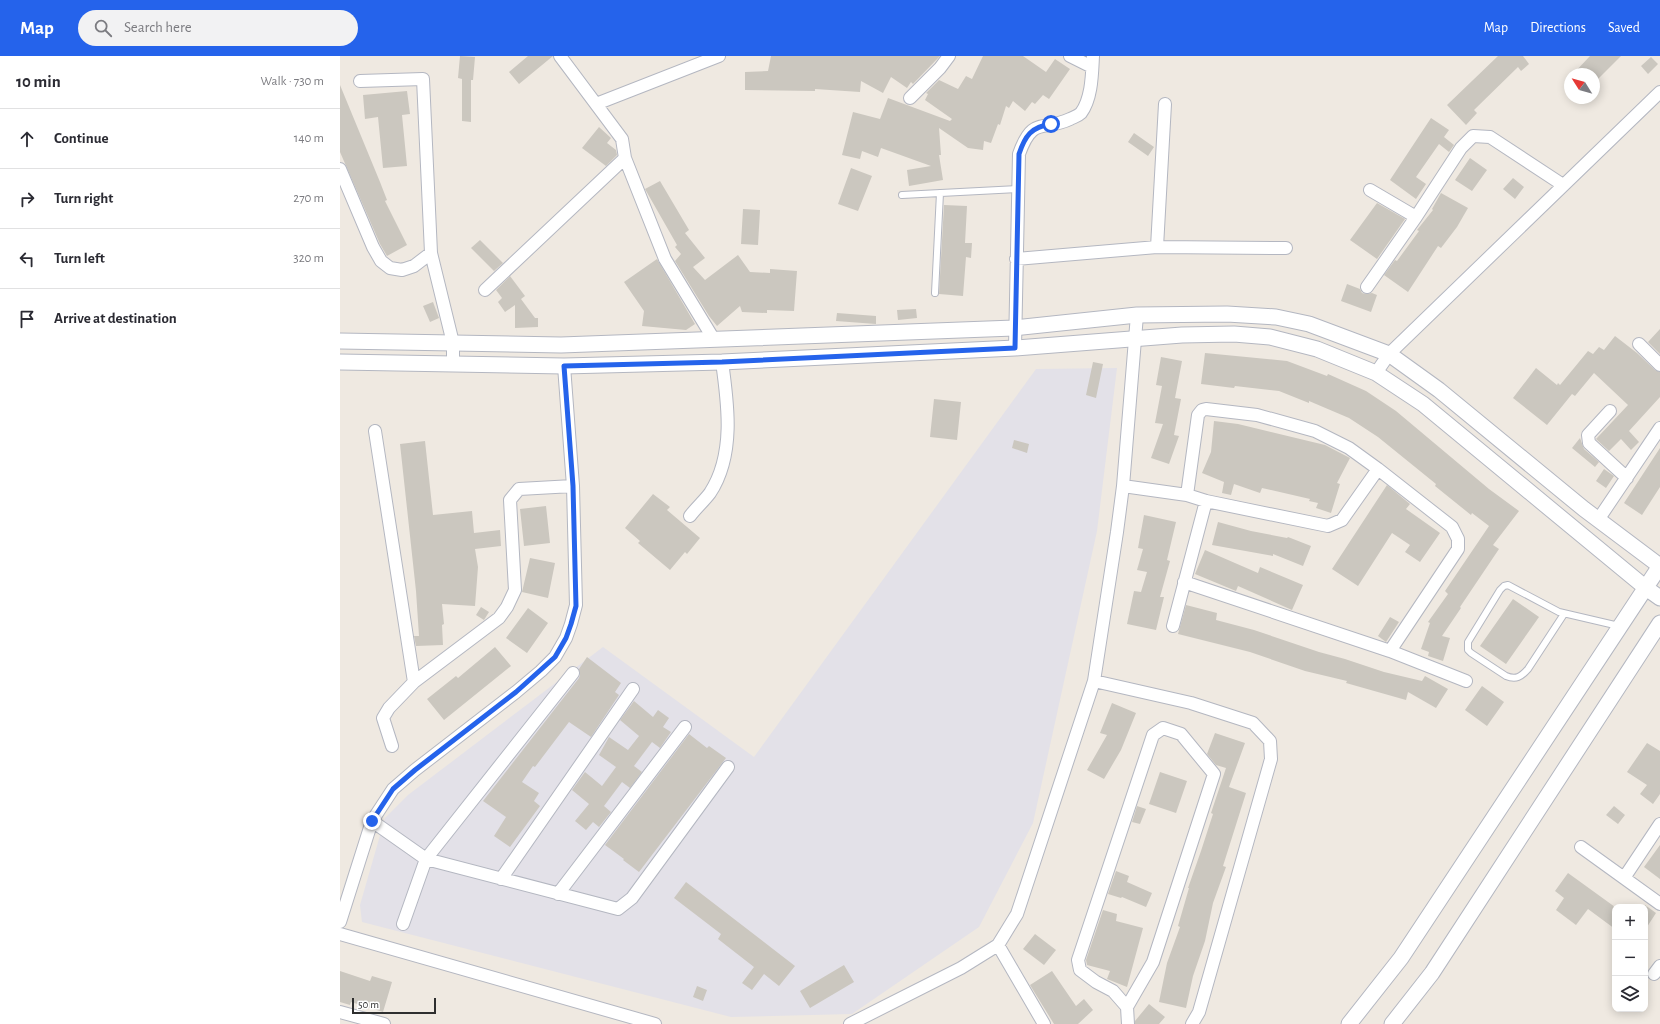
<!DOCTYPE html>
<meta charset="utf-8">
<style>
body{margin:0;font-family:"Alegreya Sans",sans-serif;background:#f2f2f3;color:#2b2b33}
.controls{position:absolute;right:12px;bottom:12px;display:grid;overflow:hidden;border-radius:8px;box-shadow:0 2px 10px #0003}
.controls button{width:36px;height:36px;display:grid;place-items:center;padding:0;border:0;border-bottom:1px solid #e1e1e2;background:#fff;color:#2b2b33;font:20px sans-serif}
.compass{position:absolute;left:1224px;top:12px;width:36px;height:36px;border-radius:50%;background:#fff;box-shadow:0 2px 10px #0003;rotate:307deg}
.scale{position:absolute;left:12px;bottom:10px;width:84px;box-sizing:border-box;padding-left:4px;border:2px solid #2e2e2e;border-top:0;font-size:11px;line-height:14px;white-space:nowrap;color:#2e2e2e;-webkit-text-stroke:3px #fff;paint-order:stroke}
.stop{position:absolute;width:12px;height:12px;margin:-9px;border:3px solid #2563eb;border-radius:50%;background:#fff}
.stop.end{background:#2563eb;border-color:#fff;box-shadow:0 1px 4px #0008}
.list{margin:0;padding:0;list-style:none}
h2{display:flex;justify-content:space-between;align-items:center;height:52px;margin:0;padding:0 16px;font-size:17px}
h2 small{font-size:13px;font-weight:400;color:#7c7c81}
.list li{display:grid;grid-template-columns:26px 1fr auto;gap:12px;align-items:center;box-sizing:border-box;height:60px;padding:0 16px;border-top:1px solid #e1e1e2}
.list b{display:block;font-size:15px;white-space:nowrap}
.list em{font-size:13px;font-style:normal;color:#7c7c81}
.icon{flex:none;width:22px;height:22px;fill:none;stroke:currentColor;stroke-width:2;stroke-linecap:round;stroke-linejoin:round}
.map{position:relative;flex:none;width:1320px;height:968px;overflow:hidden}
header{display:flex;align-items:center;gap:24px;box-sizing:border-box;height:56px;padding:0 20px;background:#2563eb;color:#fff}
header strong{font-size:19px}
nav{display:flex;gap:22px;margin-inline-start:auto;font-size:14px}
.search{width:280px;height:36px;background:#f2f2f3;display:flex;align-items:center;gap:10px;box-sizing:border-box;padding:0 14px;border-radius:22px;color:#7c7c81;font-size:15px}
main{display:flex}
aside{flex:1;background:#fff}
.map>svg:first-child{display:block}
.industrial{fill:#e3e1e8}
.building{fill:#cbc7bf}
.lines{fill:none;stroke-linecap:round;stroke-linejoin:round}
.service-casing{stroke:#b4b7c1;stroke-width:8}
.minor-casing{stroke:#b4b7c1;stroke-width:14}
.tertiary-casing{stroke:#b4b7c1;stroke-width:17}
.service{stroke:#fff;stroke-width:6}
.minor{stroke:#fff;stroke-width:12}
.tertiary{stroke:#fff;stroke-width:15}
.route{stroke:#2563eb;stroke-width:5}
</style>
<header>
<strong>Map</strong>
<div class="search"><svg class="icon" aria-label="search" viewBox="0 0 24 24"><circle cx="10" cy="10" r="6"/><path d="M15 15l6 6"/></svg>Search here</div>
<nav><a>Map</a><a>Directions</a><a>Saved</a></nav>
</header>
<main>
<aside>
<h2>10 min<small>Walk · 730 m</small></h2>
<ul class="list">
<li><svg class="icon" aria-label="ahead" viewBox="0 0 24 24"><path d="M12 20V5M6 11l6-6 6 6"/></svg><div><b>Continue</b></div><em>140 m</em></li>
<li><svg class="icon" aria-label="right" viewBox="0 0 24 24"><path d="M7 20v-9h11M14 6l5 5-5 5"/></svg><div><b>Turn right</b></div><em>270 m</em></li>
<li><svg class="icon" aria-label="left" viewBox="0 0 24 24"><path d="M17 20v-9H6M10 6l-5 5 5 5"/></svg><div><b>Turn left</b></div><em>320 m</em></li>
<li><svg class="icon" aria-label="arrive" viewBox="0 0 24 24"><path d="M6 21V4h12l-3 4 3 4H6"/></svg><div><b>Arrive at destination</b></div></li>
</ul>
</aside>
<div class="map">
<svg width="1320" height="968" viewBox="0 0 1320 968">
<rect width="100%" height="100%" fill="#efe9e1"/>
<path class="industrial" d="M777,312L757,475L693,767L639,871L512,958L391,961L22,866L20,849L45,762L68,739L263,591L414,701L696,313Z"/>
<path class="building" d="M120,0L135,1L133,24H131V66L122,65V23L118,22Z
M188,0H213L179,28L169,16Z
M431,0H600L573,28L571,26L567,32L551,21L543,37L521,25L520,36L475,33V35L405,34V16L428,15Z
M643,0H683L706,16L715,3L730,13L709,43L703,39L695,48L692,46L685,55L673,45L669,52L666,50L660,69L658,68L651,87L644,85L643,94L628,92L599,72L601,99H599L603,124L569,130L567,114L591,110L541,92L538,101L522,95L520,103L502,99L513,56L540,63L548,42L610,65L612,63L585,44L588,38L586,37L599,24L618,33L626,20L632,23Z
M1158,0H1183L1189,8L1181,15L1178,11L1134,54L1137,57L1126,69L1107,49Z
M1250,0H1281L1254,27V18H1233Z
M1311,1L1318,8L1308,18L1301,10Z
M0,29L40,126L47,144L45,145L67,189L47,200L40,188L0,96Z
M67,35L70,58L62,59L67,110L43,112L38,61L25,63L23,39Z
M1091,62L1109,74L1104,81L1114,89L1109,96L1099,88L1076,121L1086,128L1076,143L1050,124Z
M259,71L271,82L267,87L276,94L277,99L266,110L242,92Z
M794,77L814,91L808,100L788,86Z
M1130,102L1147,114L1132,135L1115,124Z
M511,112L532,120L518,155L498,148Z
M1173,122L1184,131L1175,143L1163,133Z
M320,125L349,174L345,177L365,202L353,211L365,224L398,199L410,216L430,217V213L457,215L454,255L427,254V257L402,256L400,250L377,270L369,260L335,205L341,198L335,191L337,189L305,133Z
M1101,137L1128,152L1117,171L1101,192L1098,190L1068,236L1044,219L1055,204L1057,205L1079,175L1077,174L1093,154L1092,153Z
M1037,147L1065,163L1037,203L1010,184Z
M604,149L627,150L625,187H632L631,202L626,201L623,240L599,238Z
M403,153L420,154L418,189L401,188Z
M140,184L163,207L154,215L131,192Z
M317,203L355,268L346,274L302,270L304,255L284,226Z
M170,220L185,240L181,243L195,262H198V271L175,272V249L165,256L158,246L162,242L156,234Z
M1007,228L1020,233L1022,237L1026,238L1032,237L1037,239L1031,256L1001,245Z
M93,246L99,262L90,266L83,250Z
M576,253L577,262L558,264L557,254Z
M497,257L536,260V268L496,265Z
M1320,273V298L1308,286Z
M1275,280L1297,297L1315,314L1320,316V341L1289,375L1299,386L1291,394L1281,383L1269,395L1256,383L1288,349L1254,317L1235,340L1232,338L1207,369L1173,342L1196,312L1217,329L1218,327L1220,329L1248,295L1253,298L1259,291L1264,294Z
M865,297L947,305L987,320L988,318L1026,335L1056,355L1149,433L1179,455L1153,489L1159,493L1120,551L1121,552L1102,580L1110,582L1103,605L1088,600L1089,596L1081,593L1090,567L1088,566L1108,538L1105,535L1149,470L1132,457L1131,459L1095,430L1096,428L1038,381L1009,362L969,345V347L939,335L895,330L894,332L861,328Z
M821,301L842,305L835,342L841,343L834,379L839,380L829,408L811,402L823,368L815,367L822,330L816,329Z
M753,306L763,308L756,342L746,339Z
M594,343L621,346L617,384L590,381Z
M874,365L898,368L985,389L1010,402L997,427L1000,428L991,457L976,452L978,447L969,445L970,443L922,432L920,437L894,428L891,439L882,437L884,426L862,417L871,396Z
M1240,382L1244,393L1259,406L1255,411L1232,392Z
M674,384L689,388L687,397L672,392Z
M85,385L93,459L132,455L134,477L160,474L161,490L135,493L138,511L135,550L102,548L104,568L102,569L103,589L76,590L74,580H79L76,535L60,388Z
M1320,392V431L1302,459L1284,447Z
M1264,413L1274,420L1266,432L1256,425Z
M1047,429L1070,448L1066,453L1100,477L1080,506L1065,496L1070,489L1052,477L1018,530L992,513Z
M313,438L330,451L327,454L360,482L347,498L345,496L330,514L298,487L300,485L285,472Z
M206,450L210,487L184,490L180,453Z
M804,459L836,466L827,504L830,505L820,541H824L816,574L787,568L794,535L801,536L807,516L797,514L803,493L798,492Z
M878,466L911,475L947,482L948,481L971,490L963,510L933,498V500L872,489Z
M865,494L918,517L920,511L963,529L952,554L898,530L896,535L855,518Z
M190,502L215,507L208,542L182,536Z
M1173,543L1199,561L1166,608L1140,590Z
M846,549L877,557L876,564L914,574L979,596L1005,603L1044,616L1082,625L1085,620L1108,633L1096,652L1068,636L1066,644L1006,627L1007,625L965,615L910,596L838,578Z
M141,551L149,556L144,564L136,559Z
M188,552L208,567L187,597L166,582Z
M1050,561L1059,566L1046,586L1038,580Z
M155,591L171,610L104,664L87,643L116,620L118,622Z
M247,601L281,627L275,636L279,639L251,681L229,666L195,711L193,710L182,726L199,737L194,745L200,750L170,791L154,780L166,761L143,745L239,622L240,618L239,613Z
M1142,630L1164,646L1147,670L1125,654Z
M294,645L313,661L318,654L329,662L323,671L331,676L320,692L312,686L294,710L302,716L290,732L282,726L264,750L271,756L259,771L253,766L246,774L235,765L249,748L232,734L245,716L262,730L276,711L259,699L269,681L288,694L299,680L280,664Z
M772,647L796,657L781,694L764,723L747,714L767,679L760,677Z
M875,677L905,687L889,731L906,737L883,810L886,811L873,847L865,885L853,920L846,952L819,946L827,907L840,871L838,870L849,832H848L861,795L873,758L871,757L886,712L876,709L867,698Z
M349,678L367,692L369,690L386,702L299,816L283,804L284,803L265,789Z
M1307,687L1320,695V738L1313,748L1300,738L1307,729L1287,716Z
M820,716L847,725L836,757L809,748Z
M797,750L806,753L800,768L792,766Z
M1274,750L1285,759L1278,768L1266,759Z
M1320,789V823L1304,811Z
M776,815L789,820L787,826L812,837L806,851L782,841L781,842L768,838Z
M1228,817L1275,851V873L1248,853L1236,869L1216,854L1224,842L1215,835Z
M346,826L455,910L439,930L424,918L412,934L402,927L414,911L378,883L381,878L334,842Z
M1305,849L1316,857L1305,874Z
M763,854L777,858L776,865L803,872L787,931L767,923L770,915L747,909L746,904Z
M695,878L716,894L704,909L683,893Z
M504,909L514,926L470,952L460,935Z
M0,915L30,925L32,920L52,926L43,956L11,946L10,949L0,946Z
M712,915L736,950L744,943L753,954L738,968H714L690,929Z
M357,930L367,934L363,945L353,941Z
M809,948L825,961L819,968H795V965Z"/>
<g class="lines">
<g class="service-casing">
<path id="service" d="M562,139L678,133
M595,237L600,137
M1224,558L1188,613C1181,621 1176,624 1166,620L1131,597L1128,594V586L1160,534L1164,530L1168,529L1219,556L1279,570"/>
</g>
<g class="minor-casing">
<path id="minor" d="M220,0L282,83L285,102L325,203L373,282
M730,0L752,11
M20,25L83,23L91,197L113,287V308
M570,42L600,12L609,0
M256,48L379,0
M0,113L33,191L41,205L50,212L62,214L74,210L91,197
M1030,134L1076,161L1121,92L1133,80L1150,81L1223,129
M817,191L825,48
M676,203L817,191L946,192
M1027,231L1076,161
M145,234L285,102
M1299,288L1320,309
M675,292L679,98C693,59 703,76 730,63C734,61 738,60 741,57C752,42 752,18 753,0
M1036,317L1049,298L1320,36
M1270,355L1248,379L1249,387L1287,422
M35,375L74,626
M783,430L847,439L866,445L988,470L1002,464L1038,413L1009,392L975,375L917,359L866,353L862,354L858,359L847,439
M350,460C356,452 364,445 370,437C395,399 388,348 382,306
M1258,464L1320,372
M844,526L1050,595L1118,493V483L1112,471L1038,413
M833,570L866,445
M1050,595L1126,625
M754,625L851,647L913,667L930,685L931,703L859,956L852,968
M52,690L43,662L49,652L74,626L159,562L167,551L175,534L170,444L179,433L233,430
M32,765L86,803L278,853L292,842L388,711
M1241,791L1320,848
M1284,822L1320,768
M161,823L293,633
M218,838L345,671
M0,866L32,765L53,733L75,714L176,636L201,615L215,601L226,582L231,568L236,549L233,430L224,310
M63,868L86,803L233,617
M0,878L315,968
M658,889L704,968
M1314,918L1320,910
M787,951L773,935L756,926L740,914L738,904L813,679L823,672L841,678L874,718L813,906L787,951L788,968
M0,956L44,968
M510,968L621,912L658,889L677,858L754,625L777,476L783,430L797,259"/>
</g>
<g class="tertiary-casing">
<path id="tertiary" d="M0,285L221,289L674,272L797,259L887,258L936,261L969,268L1049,298L1099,334L1244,453L1320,510
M0,306L224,310L382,306L675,292L842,279L894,278L930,281L977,293L1036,317L1083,348L1306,532L1320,542
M1009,968L1061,902L1320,510
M1052,968L1092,917L1320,567"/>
</g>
<use href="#service" class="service"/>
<use href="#minor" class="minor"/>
<use href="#tertiary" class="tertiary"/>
</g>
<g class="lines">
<path class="route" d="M32,765L53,733L75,714L176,636L215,601L226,582L231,568L236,550L233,430L224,310L382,306L675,292L679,98C685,80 691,71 711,68"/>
</g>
</svg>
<div class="controls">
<button>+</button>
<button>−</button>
<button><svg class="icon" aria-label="layers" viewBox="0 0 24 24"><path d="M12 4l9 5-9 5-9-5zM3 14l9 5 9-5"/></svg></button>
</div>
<svg class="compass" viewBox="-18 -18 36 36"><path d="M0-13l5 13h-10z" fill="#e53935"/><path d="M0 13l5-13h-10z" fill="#7c7c81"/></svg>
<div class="scale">50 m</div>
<div class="stop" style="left:711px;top:68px"></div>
<div class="stop end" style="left:32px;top:765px"></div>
</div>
</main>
